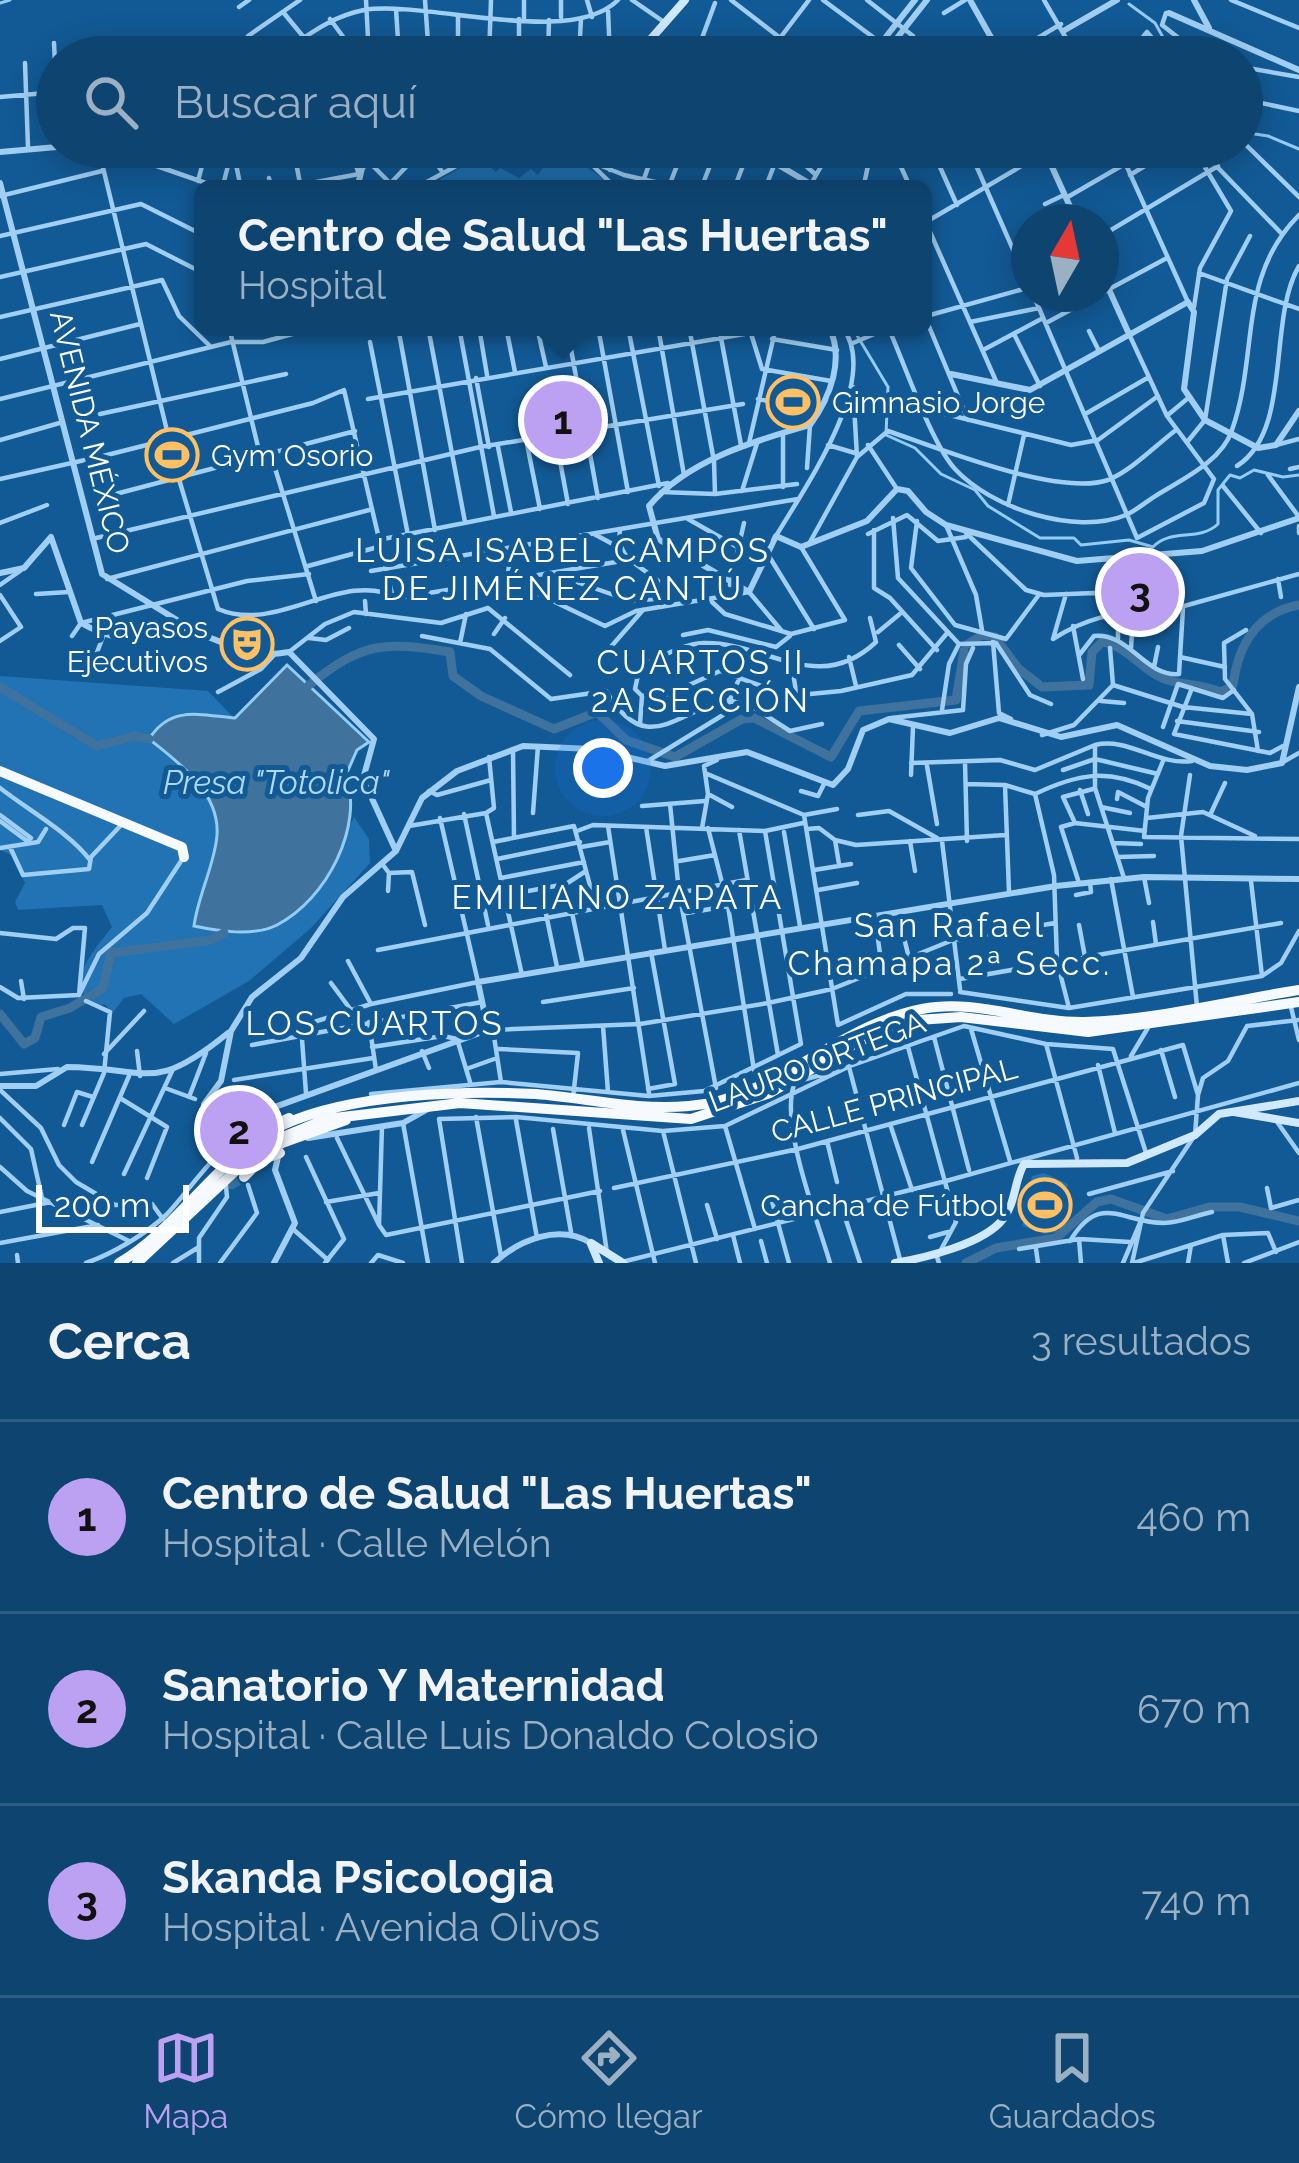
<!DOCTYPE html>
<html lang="es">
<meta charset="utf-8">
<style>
body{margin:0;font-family:Raleway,sans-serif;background:#174b75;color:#f1f3f6}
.compass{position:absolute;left:1011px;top:204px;width:108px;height:108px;border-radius:50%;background:#0e4470;box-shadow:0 6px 30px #0003;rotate:9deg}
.scale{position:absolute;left:36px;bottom:30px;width:153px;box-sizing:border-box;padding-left:12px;border:6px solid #fff;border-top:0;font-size:33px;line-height:42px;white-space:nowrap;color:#fff;-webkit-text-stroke:9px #125a95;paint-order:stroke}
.you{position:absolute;left:603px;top:768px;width:42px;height:42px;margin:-30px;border:9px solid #fff;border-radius:50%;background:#1a73e8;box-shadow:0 0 0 18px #1a73e833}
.badge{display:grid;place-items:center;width:78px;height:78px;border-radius:50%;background:#bca0f2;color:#111;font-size:39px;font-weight:700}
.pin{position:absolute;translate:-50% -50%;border:6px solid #fff;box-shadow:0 3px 12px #0006}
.popup{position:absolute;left:194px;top:180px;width:738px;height:156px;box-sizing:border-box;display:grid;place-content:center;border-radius:18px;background:#0e4470;filter:drop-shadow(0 3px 9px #0005);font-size:39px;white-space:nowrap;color:#9bb0c3}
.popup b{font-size:45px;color:#f1f3f6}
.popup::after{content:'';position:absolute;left:50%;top:100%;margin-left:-24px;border:24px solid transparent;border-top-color:#0e4470}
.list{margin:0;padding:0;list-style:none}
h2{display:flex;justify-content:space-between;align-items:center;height:156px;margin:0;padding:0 48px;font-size:51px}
h2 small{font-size:39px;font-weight:400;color:#9bb0c3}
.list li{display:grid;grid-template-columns:78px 1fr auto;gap:36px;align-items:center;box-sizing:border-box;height:192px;padding:0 48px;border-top:3px solid #2e5c83}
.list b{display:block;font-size:45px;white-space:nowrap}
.list p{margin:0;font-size:39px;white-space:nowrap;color:#9bb0c3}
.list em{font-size:39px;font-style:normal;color:#9bb0c3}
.icon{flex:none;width:66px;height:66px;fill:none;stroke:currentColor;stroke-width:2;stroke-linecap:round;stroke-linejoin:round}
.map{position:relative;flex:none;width:1299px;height:1263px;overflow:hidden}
.search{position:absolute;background:#0e4470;box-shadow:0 6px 30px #0003;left:36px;right:36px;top:36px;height:132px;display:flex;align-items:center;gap:30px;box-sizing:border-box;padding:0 42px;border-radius:66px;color:#9bb0c3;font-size:45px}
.sheet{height:732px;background:#0e4470}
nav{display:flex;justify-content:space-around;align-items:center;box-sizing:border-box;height:168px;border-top:3px solid #2e5c83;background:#0e4470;font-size:33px;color:#9bb0c3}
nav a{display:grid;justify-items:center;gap:6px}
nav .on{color:#bca0f2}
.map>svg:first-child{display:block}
.green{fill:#2173b3}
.water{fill:#3f729d;stroke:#93ccf6;stroke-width:3}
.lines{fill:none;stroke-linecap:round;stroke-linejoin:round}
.stream{stroke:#93ccf6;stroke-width:3}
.river{stroke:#3f729d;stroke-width:9}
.trunk-tunnel{stroke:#3673a5;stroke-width:10;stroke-dasharray:10 5;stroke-linecap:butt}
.minor{stroke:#a1cff3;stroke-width:4.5}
.tertiary{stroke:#a1cff3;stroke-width:6}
.secondary{stroke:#d1e9fd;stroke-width:8}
.trunk{stroke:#f6faff;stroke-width:10}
.labels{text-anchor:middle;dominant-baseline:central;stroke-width:10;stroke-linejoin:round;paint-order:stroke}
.poi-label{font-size:30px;fill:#fff;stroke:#125a95;text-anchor:start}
.street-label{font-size:30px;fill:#fff;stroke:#125a95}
.neighbourhood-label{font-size:33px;letter-spacing:3px;fill:#fff;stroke:#125a95}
.water-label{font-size:33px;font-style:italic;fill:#aed9fa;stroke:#125a95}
</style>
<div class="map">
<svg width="1299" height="1263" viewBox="0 0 1299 1263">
<rect width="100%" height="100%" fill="#125a95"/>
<path class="green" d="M532,147H556L619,189H423L489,152V166L496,172L500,168L519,178L531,169L538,175L545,165Z
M0,676L208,691L235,719L182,713L149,739C178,762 220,793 217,835C214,866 196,894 194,926L322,886L354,817L369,839L370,863L311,928L249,981L174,1024L141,994L124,998L112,1014L106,1005L89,1004C69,974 94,951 112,927L102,905L18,910L15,902L25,883L11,855L0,850Z
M1044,1173L1068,1184L1057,1232L1045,1234L1022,1226L1032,1176Z"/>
<path class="water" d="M287,665L369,742L357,750L346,775C364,826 327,899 277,925C253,937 218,931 194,926C198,895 215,864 217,835C220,792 178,762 149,739C171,705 199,715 235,718Z"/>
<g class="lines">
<path class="stream" d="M0,3L10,0
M1129,4L1155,23L1174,57
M1242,132L1268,136L1299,149
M852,327L888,387L886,435L915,448L941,474L975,490L988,506L1040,538H1074L1081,545L1129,540L1153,547C1170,528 1199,542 1218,524V490L1230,475L1240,478L1254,470L1283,477L1299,475"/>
<path class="river" d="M968,644L982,635L995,637L1018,668L1042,687L1089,685L1092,652L1102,642C1126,645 1140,668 1162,678C1179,686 1201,683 1220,692L1230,688
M309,685C363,642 384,641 450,652L453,676L481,696L554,729L597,712L626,740L675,757L742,719L754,718L831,757L859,711L956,700L964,651
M1233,685C1238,646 1256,613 1299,605
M0,687L97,746L134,736L149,739
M0,1014L24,1044L35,1038L41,1017L70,1008L103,988L111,953L211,940L224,933
M966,1263L996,1248L1056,1238L1097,1202L1111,1199L1167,1219L1209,1207H1240L1299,1221"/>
<path class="trunk-tunnel" d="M226,1158L219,1166L232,1184L244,1177"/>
<path class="minor" d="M366,0L369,57
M425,0L429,57
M561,0V17
M587,0L592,17
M632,0L664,22
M731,0L805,57
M823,0L881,43
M867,0L913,36L924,57
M1044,0L1077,57
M1231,0L1299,28
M239,7L249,0
M396,9L399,56
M608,10L610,57
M283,12L320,57
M944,13L965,0
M1166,13L1162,25L1203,57
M458,16V57
M330,19L358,57
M524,19V0
M248,36L300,0
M1141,38L1151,57
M649,39L671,57
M54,43L57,105
M81,43L82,57
M742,47L757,57
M208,51L209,57
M117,57L119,50
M275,57C305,38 328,17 364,10C427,0 571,48 618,0
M489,57L491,0
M519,57V19
M548,57L549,20
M579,57L581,18
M695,57L715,3
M774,57L780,38L809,0
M1006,57L1061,24
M1127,57L1147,32L1168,57
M25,63L28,147
M1242,67L1299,77
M0,97L57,92
M1242,99L1299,111
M1242,141L1299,197
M98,147L178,476L218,609C279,635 341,568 399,598L628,560
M102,147L223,189
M425,147L441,170
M555,147L624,175L686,189
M785,147L816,175
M892,147L911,189
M931,147L957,205
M968,147L1029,286
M1118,147L1187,300
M1193,147L1231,211L1200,268L1194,307
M1198,147L1281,233
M234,154L241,189
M591,164L617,189
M373,166L388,181
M168,170L176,147
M610,170L622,147
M1130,175L1176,147
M269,178L272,189
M644,179L655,147
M198,181L207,147
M811,184L832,147
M222,189L231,154
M279,189L359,174L349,147
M301,189L295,157L353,147
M385,189L425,147
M414,189L491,147
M668,189L684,147
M701,189L717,147
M734,189L747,155
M765,189L775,163
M863,189L872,147
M0,196L102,171
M1066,198L1123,165
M1045,204L1064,195
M200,214L203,206
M923,216L996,381
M926,222L1054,147
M0,236L141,204L203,235
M1101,236L1218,166
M1199,273L1299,309
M0,277L146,244L203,273
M1033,294L1137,538L1204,503L1214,479L1167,416L1129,334
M203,303V308
M923,312L968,420
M0,317L162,280L179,316L211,347
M923,317L1027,288
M970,322L1039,308
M1046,323L1167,258
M229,327L260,455
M398,327L435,530
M428,327L465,522
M459,327L494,516
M479,327L487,375
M506,327L515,372
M537,327L546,367
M567,327L598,498
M598,327L628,492
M628,327L659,486
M658,327L684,475
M689,327L714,461L715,494
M719,327L741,445
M749,327L762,369L831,381
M888,327C904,362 931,443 955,469C991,508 1075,536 1126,515C1137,510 1147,501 1157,495C1183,479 1222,461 1232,430C1259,354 1237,277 1299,215
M1089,331L1099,351
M1014,334L1040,386
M772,339L837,350
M370,342L408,535
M853,343L886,329
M985,349L1043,318
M0,359L140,324
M476,378L489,447
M0,399L231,342H263L318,327
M368,399L750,333
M758,399L817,411
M925,409L1071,445L1098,440L1158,396
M1087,413L1149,377
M100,414L286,374
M1169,414L1187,399
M556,439L568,504
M0,440L63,422
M1188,441L1205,420L1227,279L1250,236
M749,443L776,327
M527,444L540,509
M828,445L855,453
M868,445L897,489
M1276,445L1299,439
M498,447L511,512
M270,452L316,601
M103,456L313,403L344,390L392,594
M857,457L888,431C938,448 1058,497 1108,480C1131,471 1156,445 1176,430
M1237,466C1293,430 1267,320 1299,266
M807,468L810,425
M1290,469L1299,467
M1268,475L1299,517
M0,479L85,460
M1223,486L1261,533
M783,487V433
M742,491L758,440
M661,492L715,494L797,484
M108,496L355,431
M1008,505L1024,435
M893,518L898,578L959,644
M688,519L762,561
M917,521L911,568L955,625L1006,639L1038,596
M0,523L47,505
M946,525L976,595L982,630
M1299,526V533
M874,530V588L890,598L937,650
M966,533L1026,590L1044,595L1094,593L1159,613L1299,574
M594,534L620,548
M868,534L907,515L938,541L966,537
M776,536C803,490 883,378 842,327
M92,539L480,447L743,404
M378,540L668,483
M810,542L857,457L853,387
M512,547L507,579L605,626L636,611L749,592L781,630
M767,553L814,629
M308,566L378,547
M371,571L798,499
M551,573L631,601L654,599L658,581C639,564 616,559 620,530
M107,579L369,510
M1278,579L1281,597
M0,585L20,571
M730,585L744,523
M36,594L69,592
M0,595L21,627L0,641
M365,601L366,614
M712,602L725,614L791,634L845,620L801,547
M1118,615V639
M870,618L876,642C818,697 765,641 703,643C682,644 660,658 640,666L635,689L642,696L669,694L720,671L789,696L841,691L912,675L948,632
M1073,626L1083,679
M1246,630L1224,643L1225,679L1252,714L1258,751
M878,632L901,613
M494,634L505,618
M683,635L708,630L776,647L790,636
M72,636L81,623L247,581L309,574
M422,636L490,649L551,699L606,691C647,760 676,710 729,700
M309,638L326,640L349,628
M1053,639C1084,619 1115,611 1153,612
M1053,639L1066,594
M993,642L999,713L1011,719
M460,643L466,614
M959,644L996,643L1030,695L1051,704
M899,645L920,669
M1110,648L1113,685
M1131,648L1132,632
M609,649L643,610
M289,652L325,624L354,612L441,623L488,608L570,675
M1080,654L1094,636C1129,632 1145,677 1179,674L1183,608
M96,655L104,634
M849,657L856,686
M1180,657L1225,667
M792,667L797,697
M1154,667L1158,647
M1113,685L1183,707L1252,714
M1192,688L1174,734L1270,753L1283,746
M218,692L261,669L275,654
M729,700L756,709L790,731L822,724
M1101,701L1124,703
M942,710L949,664L959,644
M891,718L963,710L966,664L973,648
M1177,721L1259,732
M640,724L642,696
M1163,727L1178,684L1223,698L1234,690
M1042,735L1074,725L1113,685
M1095,745V788L1124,878
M1095,745C1129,737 1157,766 1192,761
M513,749L514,837
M489,757L494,808L486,813L522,975
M648,761L723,715L740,677
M1163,761L1148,798L1144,837L1299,839
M965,762L967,841
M1283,762L1299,753
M911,763L1000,760L1035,770L1095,745
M927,766L937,824
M1063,770L1095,759L1158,774
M705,773L804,815L837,809
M911,775L913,727
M1190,775L1181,836L1197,1007
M966,784L1005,785L1035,794C1077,774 1107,768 1151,789
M1005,785L1009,892
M0,788C28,810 70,833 90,860
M1080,790L1088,814
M429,791L437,795L491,780
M801,791L818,796L824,784
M708,794L732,807
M1035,794L1054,875L1057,961L1069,1008
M1117,799L1118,792L1145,806
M670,804L679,892L716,1088
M642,806L705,801
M1101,807L1130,813
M533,813L538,746
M1211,813L1225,783
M464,814L488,925
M0,815L31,838L27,841L0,821
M804,815L838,1025L906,994H951
M858,815L889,811L937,838
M1147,818L1203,812L1255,836
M1075,823L1063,797L1093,789
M409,826L486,813
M608,826L649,1093
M646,827L665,950
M702,828L708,794L704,766L717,760
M708,828L728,906L754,1070
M807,829L819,828L835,840L856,845L1005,835
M739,830L778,1055
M577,831L593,825L765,831L803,823
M784,832L800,926
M835,840L839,864
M910,841L915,871
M942,841L960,989
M493,842L574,826L592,893
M1114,843L1141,844
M10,847L23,875L89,869L91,857L123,823
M581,847L610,842
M0,848L38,842L46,829
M1118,857L1154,856
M497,859L580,842
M679,861L715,855
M383,865L389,873L412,872L425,925
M814,870L851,864
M1144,877L1149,903
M501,878L584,862
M1111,879L1133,997
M1251,881L1262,976
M1079,883L1061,827L1075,823L1145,831
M566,884L583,965
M541,890L557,967
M818,890L857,883
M388,891L389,873
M507,895L566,884L586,871
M1076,895L1091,892L1090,882
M687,913L728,906
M1153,922L1156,944
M1079,925L1085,957
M0,933L56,939L73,928H85L79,995
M903,934L909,958
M878,939L882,969
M378,950L746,880
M348,961L371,1004
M960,979L1281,923
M21,981L24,999
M331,983L351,1010
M0,987L18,998L79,995
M960,992L1069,1008L1262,976L1281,963L1299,931
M79,995L99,954L147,913L183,858
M543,1002L634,988
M1290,1003L1299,1040
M369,1022L376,1070
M603,1026L608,1092
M971,1029L1010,1161
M488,1030L640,1024L768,1003L832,989L953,940L1055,923
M493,1030L501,1082
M934,1037L969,1170
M1046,1044L1077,1158
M252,1045L482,1002
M372,1047L443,1036L457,1039L470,1082
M908,1047L956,1222L937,1257L939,1263
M499,1049L578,1053L573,1098
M1161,1050L1175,1097
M137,1051L140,1076
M422,1051L429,1068
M104,1054L144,1011
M1131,1056L1149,1026
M1098,1065L1115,1133
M849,1067L901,1263
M469,1068L497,1058
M0,1074L58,1069
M234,1080L373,1058
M165,1088L195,1099
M648,1089L675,1084L651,952
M0,1090L41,1128L59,1165L76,1182L115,1205L152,1204L163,1219
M306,1093L301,1026L371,1004L478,982L440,818
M371,1094L501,1082L649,1096L704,1091L801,1044L765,831
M1198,1095L1203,1078L1228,1061L1247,1026L1299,1020
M189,1097L206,1053
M120,1098L167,1127L147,1178
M476,1117L501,1256
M0,1118L31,1149L42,1198
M1275,1119L1299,1153
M516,1120L537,1238
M403,1123L428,1263
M890,1124L912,1190
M64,1125L77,1092L93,1097
M82,1125L104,1073L110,1012L86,1001
M382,1126L379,1225L386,1235L600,1191
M725,1126L755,1229
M589,1128L607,1253
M553,1129L571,1232
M623,1130L655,1263
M663,1131L696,1263
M337,1138L379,1225
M827,1141L837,1182
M306,1157L344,1239L325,1263
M92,1162L129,1076
M0,1167L27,1191L129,1241
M124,1174L173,1069
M614,1188L798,1149L1183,1045L1198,1095L1195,1135L1143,1213L1132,1263
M1267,1188L1271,1208L1299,1200
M770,1194L789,1263
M1089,1194L1173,1171
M326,1202L379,1193
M707,1205L717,1239
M842,1208L860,1263
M0,1212L51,1202
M294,1230L328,1260
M733,1235L740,1263
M1223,1235L1228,1263
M930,1237L948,1232
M1079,1239L1081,1263
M761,1241L767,1263
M1070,1241C1100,1191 1122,1223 1164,1223C1179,1223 1197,1215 1212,1212
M0,1243L98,1225
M1019,1249L1079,1239L1130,1242
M1036,1249L1038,1263
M17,1255L18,1263
M622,1262L946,1181L1299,1083
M86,1263C112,1254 146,1234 166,1215C189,1192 234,1122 267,1123
M173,1263L199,1247
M199,1263V1238L227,1197L226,1186
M220,1263L257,1213L248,1185
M371,1263L378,1255L403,1263
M462,1263L439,1119L516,1117L663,1131L725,1126L850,1066L964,1026L1046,1044L1113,1049L1147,1156
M830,1263C818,1221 778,1121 795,1082L832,1072
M1123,1263L1140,1223
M1134,1263L1223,1235L1268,1233L1276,1252
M1188,1263L1191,1245
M1244,1263L1299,1242"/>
<path class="tertiary" d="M970,0L1002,57
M1194,0L1209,28
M1169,13L1299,70
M1065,30L1117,0
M368,57H414
M870,57L915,0
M882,57L927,0
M219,147L266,165L278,160L286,147
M726,147L775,163L819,189
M1043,147L1077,222
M0,152L57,147
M0,183L102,574L203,636
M357,189L362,168L379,147
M1101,272L1129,334
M829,327C845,359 830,398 810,425C754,441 687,460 649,506L658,539L749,592L776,536L801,547L867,521L897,489L908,491L926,512L946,525L1077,561L1202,551L1299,518
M951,374L1030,390L1188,302L1194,312L1184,389L1205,420L1258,448L1276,445L1299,411
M0,573L24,568L51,537L81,623C136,654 138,624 181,630C225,636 237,661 289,652L374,739L363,779L396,851
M1299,687L1282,763L1247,770L1210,766L1117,725L1061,737L999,718L950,733L889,719L863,730L848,769L833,785L747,752L665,766L592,749L523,746L457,771L422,798L396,851L343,897L301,958L252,997L231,1031L221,1081L204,1104L203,1117L213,1127L247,1117L488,1030L478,982L1056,886L1144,877L1299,879
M0,1086H36L67,1067C150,1068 153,1094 228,1033
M308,1138L403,1123L428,1109
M274,1263L295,1223L275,1170L278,1157
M494,1263C520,1239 559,1224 591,1243"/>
<path class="secondary" d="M635,57L685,0
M1234,1112L1299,1123
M591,1243L623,1263
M591,1244L599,1263
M895,1263C924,1258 984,1244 1003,1219C1016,1203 1014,1181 1024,1164L1127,1163L1195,1135L1219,1114L1299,1101"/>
<path class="trunk" d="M0,771L182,847L184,857
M252,1135L289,1118
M255,1161L282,1143L346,1120
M244,1177L261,1160L280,1153
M119,1263C182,1226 218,1154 285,1124C352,1094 463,1090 536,1094C587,1098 637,1111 689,1106C775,1099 838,1025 922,1009C976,998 1029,1023 1084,1022C1155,1020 1229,1001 1299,990
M137,1263L263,1145L326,1119L460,1103L691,1119L770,1093L860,1041L918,1020L961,1017L1088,1032L1299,1002"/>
</g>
<defs>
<g id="stadium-ring" transform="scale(2.7)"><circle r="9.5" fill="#125a95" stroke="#ffc063" stroke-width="1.5"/><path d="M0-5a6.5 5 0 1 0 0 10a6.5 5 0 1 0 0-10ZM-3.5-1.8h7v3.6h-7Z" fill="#ffc063"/></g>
<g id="theatre-ring" transform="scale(2.7)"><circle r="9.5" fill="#125a95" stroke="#ffc063" stroke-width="1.5"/><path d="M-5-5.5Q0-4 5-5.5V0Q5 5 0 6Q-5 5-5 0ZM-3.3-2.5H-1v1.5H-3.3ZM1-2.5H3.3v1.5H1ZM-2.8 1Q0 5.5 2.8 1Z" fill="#ffc063"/></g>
</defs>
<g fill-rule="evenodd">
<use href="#stadium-ring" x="793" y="402"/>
<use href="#stadium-ring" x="172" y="455"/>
<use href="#theatre-ring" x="247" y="644"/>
<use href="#stadium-ring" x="1045" y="1205"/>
</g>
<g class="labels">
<g class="poi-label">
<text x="832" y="402">Gimnasio Jorge</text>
<text x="211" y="455">Gym Osorio</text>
<text x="208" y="627" text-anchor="end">Payasos<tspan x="208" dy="34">Ejecutivos</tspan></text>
<text x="1006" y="1205" text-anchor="end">Cancha de Fútbol</text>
</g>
<g class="street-label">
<text transform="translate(90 432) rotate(76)">AVENIDA MÉXICO</text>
<text transform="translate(817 1062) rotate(-21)">LAURO ORTEGA</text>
<text transform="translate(894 1100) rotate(-15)">CALLE PRINCIPAL</text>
</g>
<g class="neighbourhood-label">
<text x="563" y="550">LUISA ISABEL CAMPOS<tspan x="563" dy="38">DE JIMÉNEZ CANTÚ</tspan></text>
<text x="701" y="662">CUARTOS II<tspan x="701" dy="38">2A SECCIÓN</tspan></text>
<text x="618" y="897">EMILIANO ZAPATA</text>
<text x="950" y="925">San Rafael<tspan x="950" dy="38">Chamapa 2ª Secc.</tspan></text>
<text x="375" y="1023">LOS CUARTOS</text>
</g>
<g class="water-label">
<text x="276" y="782">Presa "Totolica"</text>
</g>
</g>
</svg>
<svg class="compass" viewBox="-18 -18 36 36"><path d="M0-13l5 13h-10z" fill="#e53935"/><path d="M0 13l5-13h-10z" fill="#9bb0c3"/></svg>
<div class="scale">200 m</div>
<div class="you"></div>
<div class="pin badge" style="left:563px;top:420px">1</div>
<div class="popup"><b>Centro de Salud &quot;Las Huertas&quot;</b>Hospital</div>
<div class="pin badge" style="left:239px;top:1130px">2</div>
<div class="pin badge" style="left:1140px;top:592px">3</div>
<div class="search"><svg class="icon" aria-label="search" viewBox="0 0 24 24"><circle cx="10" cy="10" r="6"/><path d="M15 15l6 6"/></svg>Buscar aquí</div>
</div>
<section class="sheet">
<h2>Cerca<small>3 resultados</small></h2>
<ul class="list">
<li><span class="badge">1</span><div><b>Centro de Salud &quot;Las Huertas&quot;</b><p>Hospital · Calle Melón</p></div><em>460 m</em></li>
<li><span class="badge">2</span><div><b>Sanatorio Y Maternidad</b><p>Hospital · Calle Luis Donaldo Colosio</p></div><em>670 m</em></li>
<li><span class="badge">3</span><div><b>Skanda Psicologia</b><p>Hospital · Avenida Olivos</p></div><em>740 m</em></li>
</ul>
</section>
<nav>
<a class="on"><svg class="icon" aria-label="map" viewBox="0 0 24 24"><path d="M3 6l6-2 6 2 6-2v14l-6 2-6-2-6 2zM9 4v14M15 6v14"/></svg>Mapa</a>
<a><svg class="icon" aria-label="directions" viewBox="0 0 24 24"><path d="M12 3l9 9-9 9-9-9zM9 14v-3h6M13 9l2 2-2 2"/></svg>Cómo llegar</a>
<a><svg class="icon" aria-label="saved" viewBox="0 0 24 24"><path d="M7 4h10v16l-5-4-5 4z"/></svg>Guardados</a>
</nav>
